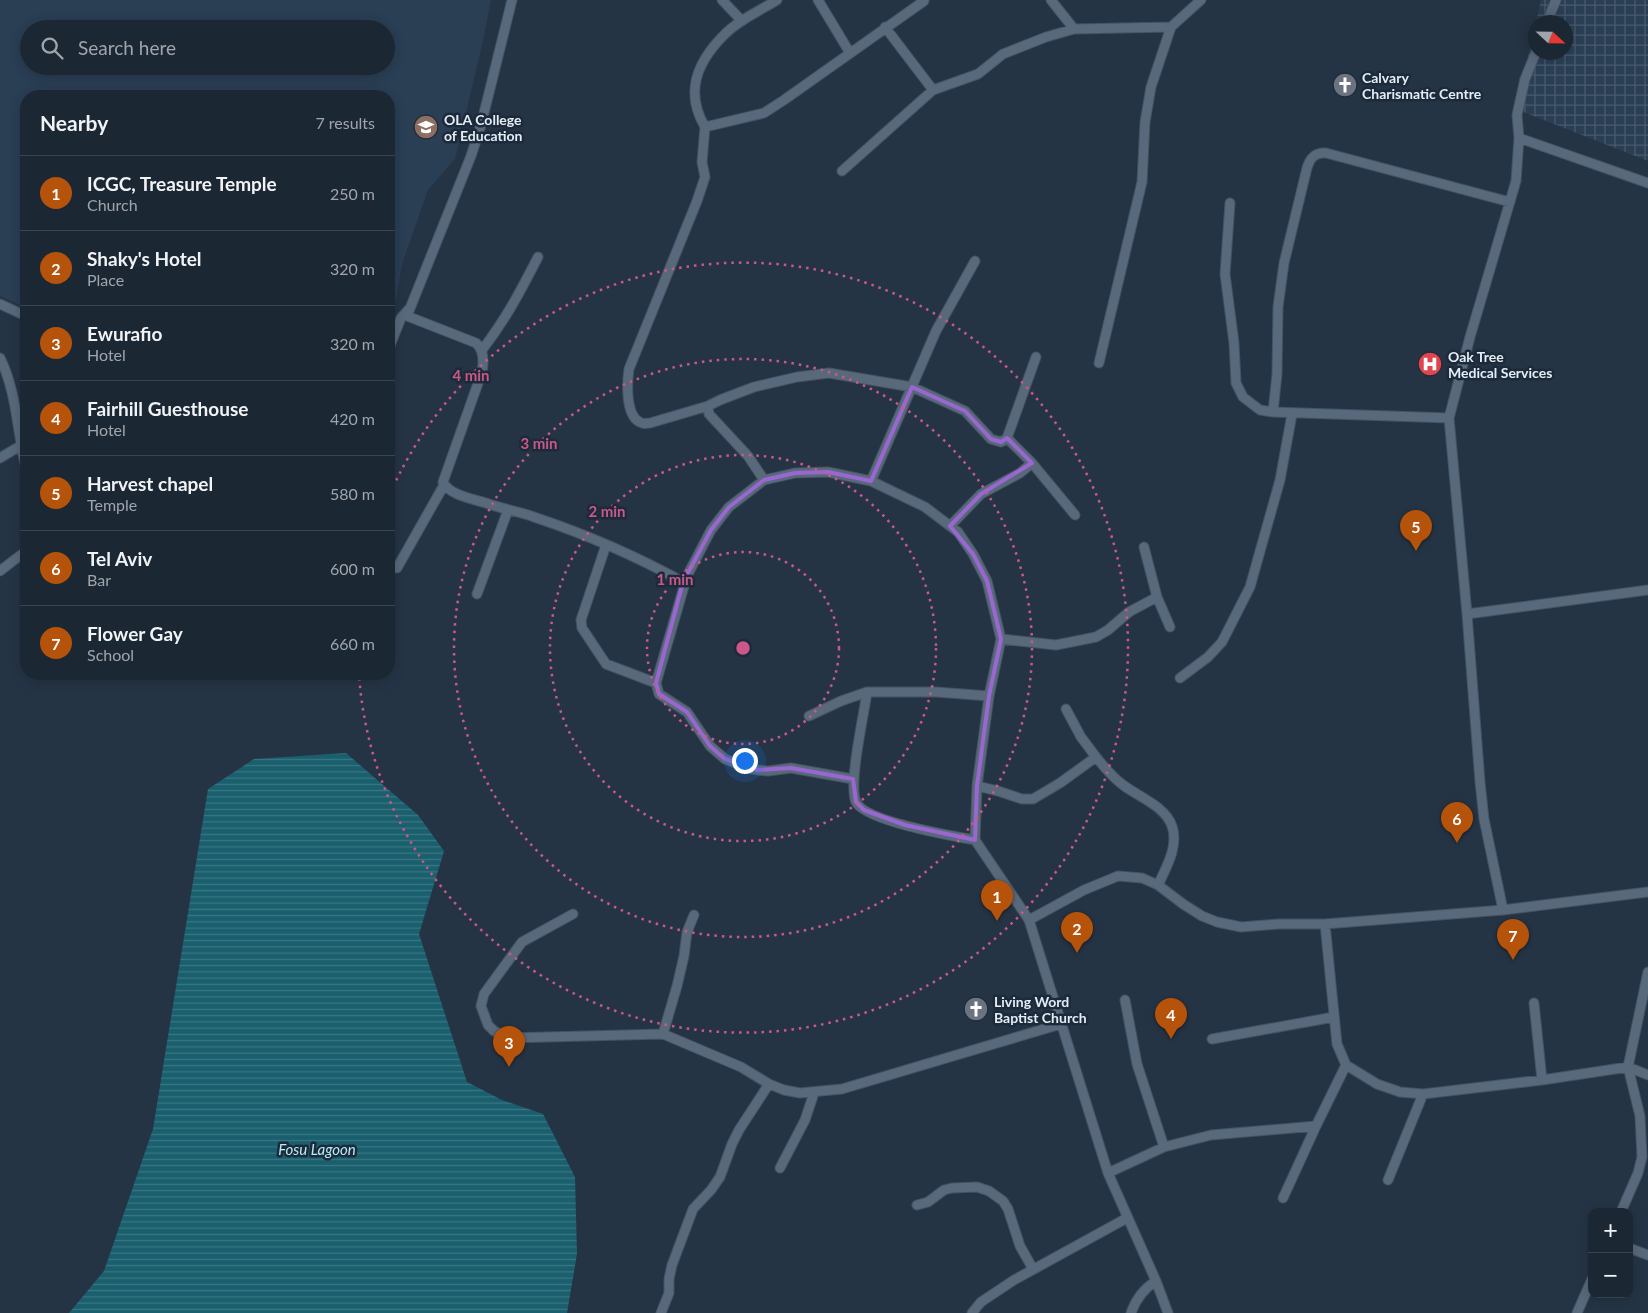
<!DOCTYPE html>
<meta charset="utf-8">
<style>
body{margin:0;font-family:Lato,sans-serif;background:#293340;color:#f1f3f6}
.controls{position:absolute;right:15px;bottom:15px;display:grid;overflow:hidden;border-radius:10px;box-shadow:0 2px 12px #0003}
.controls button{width:45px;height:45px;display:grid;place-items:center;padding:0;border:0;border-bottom:1px solid #3a444f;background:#1c2734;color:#f1f3f6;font:25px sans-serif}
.compass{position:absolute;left:1528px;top:15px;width:45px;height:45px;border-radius:50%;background:#1c2734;box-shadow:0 2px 12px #0003;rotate:112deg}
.you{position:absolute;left:744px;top:760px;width:18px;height:18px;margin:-12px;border:4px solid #fff;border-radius:50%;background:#1a73e8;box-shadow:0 0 0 8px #1a73e833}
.badge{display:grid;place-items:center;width:32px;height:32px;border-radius:50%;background:#b45309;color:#fff;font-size:16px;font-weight:700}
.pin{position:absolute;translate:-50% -41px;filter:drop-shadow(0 1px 2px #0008)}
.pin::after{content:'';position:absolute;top:26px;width:18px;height:15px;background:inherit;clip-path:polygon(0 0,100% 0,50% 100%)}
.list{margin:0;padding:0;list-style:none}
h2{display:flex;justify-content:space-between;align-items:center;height:65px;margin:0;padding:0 20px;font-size:21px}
h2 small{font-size:16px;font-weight:400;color:#a0a5ac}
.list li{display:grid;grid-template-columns:32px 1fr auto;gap:15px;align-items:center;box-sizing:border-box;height:75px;padding:0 20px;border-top:1px solid #3a444f}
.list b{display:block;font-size:19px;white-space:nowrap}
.list p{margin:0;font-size:16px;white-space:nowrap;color:#a0a5ac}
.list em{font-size:16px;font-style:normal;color:#a0a5ac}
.icon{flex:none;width:28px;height:28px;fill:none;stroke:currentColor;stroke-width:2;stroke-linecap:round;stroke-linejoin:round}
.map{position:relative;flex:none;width:1648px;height:1313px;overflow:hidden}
.search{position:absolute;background:#1c2734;box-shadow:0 2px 12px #0003;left:20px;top:20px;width:375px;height:55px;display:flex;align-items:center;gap:12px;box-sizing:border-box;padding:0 18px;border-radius:28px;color:#a0a5ac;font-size:19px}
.panel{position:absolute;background:#1c2734;box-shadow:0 2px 12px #0003;left:20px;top:90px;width:375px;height:590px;border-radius:20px}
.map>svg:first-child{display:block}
.built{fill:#2a3e54;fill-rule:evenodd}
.industrial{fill:url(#industrial-grid)}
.water{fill:url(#water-rules)}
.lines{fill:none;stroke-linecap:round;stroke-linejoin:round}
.street-casing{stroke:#455260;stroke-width:11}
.street{stroke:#59697c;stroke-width:9}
.marked{fill:none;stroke:#9a66d0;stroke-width:4;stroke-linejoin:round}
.ring{fill:none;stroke:#cc588a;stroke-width:2.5;stroke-dasharray:2.5 5}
.labels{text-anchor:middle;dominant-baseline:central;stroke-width:5;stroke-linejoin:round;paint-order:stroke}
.poi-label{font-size:14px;font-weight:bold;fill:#e3edf8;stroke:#1c2a3a;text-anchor:start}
.water-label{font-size:15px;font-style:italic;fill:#b6ecf9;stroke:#1c2a3a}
.centre{fill:#cc588a;stroke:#1c2a3a;stroke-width:2.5}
.ring-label{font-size:15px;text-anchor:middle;font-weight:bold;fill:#cc588a;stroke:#1c2a3a;stroke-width:5;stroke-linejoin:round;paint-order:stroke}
</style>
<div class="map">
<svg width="1648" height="1313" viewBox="0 0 1648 1313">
<defs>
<pattern id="industrial-grid" width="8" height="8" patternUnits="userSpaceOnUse" patternTransform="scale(1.25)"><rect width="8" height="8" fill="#2a3e54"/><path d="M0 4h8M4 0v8" fill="none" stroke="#495a6d"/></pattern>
<pattern id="water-rules" width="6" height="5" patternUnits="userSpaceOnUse" patternTransform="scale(1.25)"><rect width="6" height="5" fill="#1a5f6d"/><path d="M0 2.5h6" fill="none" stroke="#3b7683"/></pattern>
</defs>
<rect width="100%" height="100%" fill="#253445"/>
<path class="built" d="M0,0H491L483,41L455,159L428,190L402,264L396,300L389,317V96H26V308L0,296ZM29,29H386V66H29Z"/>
<path class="industrial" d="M1541,0H1648V161L1516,109L1535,25L1536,52H1566V22H1536Z"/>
<path class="water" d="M346,753L418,815L444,851L419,934L467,1082L502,1100L543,1114L575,1177L577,1254L567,1313H69L104,1271L153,1129L208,789L254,759Z"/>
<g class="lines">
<g class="street-casing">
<path id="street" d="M512,0L481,125L471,156L407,316L476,343C484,350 484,361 482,372L443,482C449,495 473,499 486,503C502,509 518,511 534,517C585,534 636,556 683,582
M722,0L742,21
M818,0L850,53
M1051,0L1074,29
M1547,22L1556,0
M885,27L933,90
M705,127C685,93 696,64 722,37C737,21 759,11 777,0
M1519,138L1648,183
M842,171L933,90L978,74L1003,54L1046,37L1074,29L1171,27L1201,0
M1230,203L1225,274L1234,343L1236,383L1243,397L1260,410L1273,412L1449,418
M0,304L26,316
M389,348L401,318L409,309
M482,350C506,319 520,292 538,257
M0,358C17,392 17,432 26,468
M1099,363L1142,182L1145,122L1151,87L1171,27
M708,406L650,423C647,423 644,424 642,423C625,418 627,383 629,369L697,201L705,177L702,162L705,127L764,113L784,100L924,1
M1273,412L1277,374L1278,307L1284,263L1307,168C1310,158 1315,152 1326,153L1510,202
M1007,438L1032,463L1075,515
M0,458L20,446
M764,480L748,456L709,414L708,406L720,400L754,387L797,377L829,373L912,387L965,411L991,439L1001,442L1007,438L1036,357
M871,481L936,331L975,261
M950,526L981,494L1020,473L1032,463
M606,545L581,620L582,628L606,664L656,683L687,576L711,530L729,507L764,480L795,473L828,472L871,481L925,507L958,532L973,554L987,581L1001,639L989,696L977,786L975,840L1029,920L1108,1173L1156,1281L1168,1313
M1144,547L1157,597
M397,568L444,485
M0,571L26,551
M477,594L508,510
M1467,614L1648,590
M1001,639L1056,645L1096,637L1108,630L1129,612L1157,597L1170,627
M1180,678L1208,657L1222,642L1250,587L1280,480L1292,414
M656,683L659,694L687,712L710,746L725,759L747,768L758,770L768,771L791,768L853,779
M867,692C864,715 848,784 856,802C865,821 952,836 975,840
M809,716L841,701L867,692H936L989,696
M1096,757C1104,767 1112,777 1123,785C1139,797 1165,806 1172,826C1179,846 1166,868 1158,885
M977,786L998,791L1022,799H1033L1060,783L1096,757L1081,737L1066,709
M1503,910L1484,819L1480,782L1467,614L1449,418L1470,337L1516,181L1519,138L1517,115L1525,79L1536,52
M573,914L522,942L484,994L481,1006L488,1025L494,1031L508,1038L663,1034L741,1067L769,1084L784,1090L800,1093L842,1089L1061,1024
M1029,920L1084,890L1118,876L1142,878L1158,885L1183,904L1202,916L1217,922L1241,927L1278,924H1325L1503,910L1648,892
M1325,924L1337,1044L1346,1065L1377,1084L1400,1092L1423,1094L1542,1080L1628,1067L1648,1075
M1125,1000L1137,1064L1164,1147
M1534,1003L1542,1080
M663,1034L677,986L684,956L687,932L694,915
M1212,1039L1334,1017
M780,1168L805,1120L814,1093
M1108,1173L1164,1147L1211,1135L1316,1126
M1388,1180L1423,1094
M1283,1198L1316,1126L1346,1065
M917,1205L928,1202L944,1190L952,1188L977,1187L989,1191L1003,1201L1008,1209L1020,1246L1033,1269
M1621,1212L1638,1173L1642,1157L1640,1116L1628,1067L1648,972
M1629,1248L1648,1255
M661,1313L669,1293V1279L672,1265L693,1209L711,1190L720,1177L732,1144L739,1130L769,1084
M972,1313L981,1302L1014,1280L1127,1218
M1131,1313C1136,1299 1143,1289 1156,1281
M1577,1313L1592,1279"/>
</g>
<use href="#street" class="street"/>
</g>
<path class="marked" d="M912,387L965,411L991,439L1001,442L1007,438L1032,463L981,494L950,526L973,554L987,581L1001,639L989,696L977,786L975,840L905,825L864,810L856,802L853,779L791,768L758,770L725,759L710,746L687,712L659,694L656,683L683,582L711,530L729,507L764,480L795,473L828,472L871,481Z"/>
<g class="ring">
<circle cx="743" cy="648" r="96"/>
<circle cx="743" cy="648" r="193"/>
<circle cx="743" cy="648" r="289"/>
<path d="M390 494A385 385 0 1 1 359 675"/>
</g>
<defs>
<g id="church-disc" transform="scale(1.25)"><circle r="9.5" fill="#6b7280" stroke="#1c2a3a"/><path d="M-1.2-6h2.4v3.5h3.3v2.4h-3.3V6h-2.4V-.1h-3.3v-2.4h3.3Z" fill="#fff"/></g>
<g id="university-disc" transform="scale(1.25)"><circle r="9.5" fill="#8d6e63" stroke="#1c2a3a"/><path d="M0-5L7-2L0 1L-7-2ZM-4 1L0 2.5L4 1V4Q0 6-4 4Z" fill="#fff"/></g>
<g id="hospital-disc" transform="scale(1.25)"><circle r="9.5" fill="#e0444e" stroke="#1c2a3a"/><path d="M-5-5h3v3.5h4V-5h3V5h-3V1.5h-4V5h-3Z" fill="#fff"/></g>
</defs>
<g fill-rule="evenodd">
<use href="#church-disc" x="1345" y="85"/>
<use href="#university-disc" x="426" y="127"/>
<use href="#hospital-disc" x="1430" y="364"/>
<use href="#church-disc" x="976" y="1009"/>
</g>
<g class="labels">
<g class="poi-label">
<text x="1362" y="77">Calvary<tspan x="1362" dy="16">Charismatic Centre</tspan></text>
<text x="444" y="119">OLA College<tspan x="444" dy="16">of Education</tspan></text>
<text x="1448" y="356">Oak Tree<tspan x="1448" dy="16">Medical Services</tspan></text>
<text x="994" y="1001">Living Word<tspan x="994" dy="16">Baptist Church</tspan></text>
</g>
<g class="water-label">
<text x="317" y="1149">Fosu Lagoon</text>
</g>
</g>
<circle cx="743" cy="648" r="8" class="centre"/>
<g class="ring-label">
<text x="471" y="381">4 min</text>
<text x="539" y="449">3 min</text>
<text x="607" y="517">2 min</text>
<text x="675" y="585">1 min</text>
</g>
</svg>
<div class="controls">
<button>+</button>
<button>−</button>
</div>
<svg class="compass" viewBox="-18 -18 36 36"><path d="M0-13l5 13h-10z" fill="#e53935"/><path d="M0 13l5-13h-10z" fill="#a0a5ac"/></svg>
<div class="you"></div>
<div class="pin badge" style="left:997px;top:921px">1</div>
<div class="pin badge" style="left:1077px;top:953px">2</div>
<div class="pin badge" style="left:509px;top:1067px">3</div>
<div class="pin badge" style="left:1171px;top:1039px">4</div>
<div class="pin badge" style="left:1416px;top:551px">5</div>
<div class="pin badge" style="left:1457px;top:843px">6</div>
<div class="pin badge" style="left:1513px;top:960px">7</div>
<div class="search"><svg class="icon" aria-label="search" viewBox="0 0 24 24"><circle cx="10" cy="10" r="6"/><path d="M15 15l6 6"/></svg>Search here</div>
<section class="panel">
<h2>Nearby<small>7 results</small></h2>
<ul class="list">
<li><span class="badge">1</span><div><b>ICGC, Treasure Temple</b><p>Church</p></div><em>250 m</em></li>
<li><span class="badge">2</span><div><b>Shaky's Hotel</b><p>Place</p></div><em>320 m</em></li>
<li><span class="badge">3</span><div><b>Ewurafio</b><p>Hotel</p></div><em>320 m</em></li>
<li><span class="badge">4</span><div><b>Fairhill Guesthouse</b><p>Hotel</p></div><em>420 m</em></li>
<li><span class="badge">5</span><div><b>Harvest chapel</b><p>Temple</p></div><em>580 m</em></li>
<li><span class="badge">6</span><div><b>Tel Aviv</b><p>Bar</p></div><em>600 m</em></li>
<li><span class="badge">7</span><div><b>Flower Gay</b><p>School</p></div><em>660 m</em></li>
</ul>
</section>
</div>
